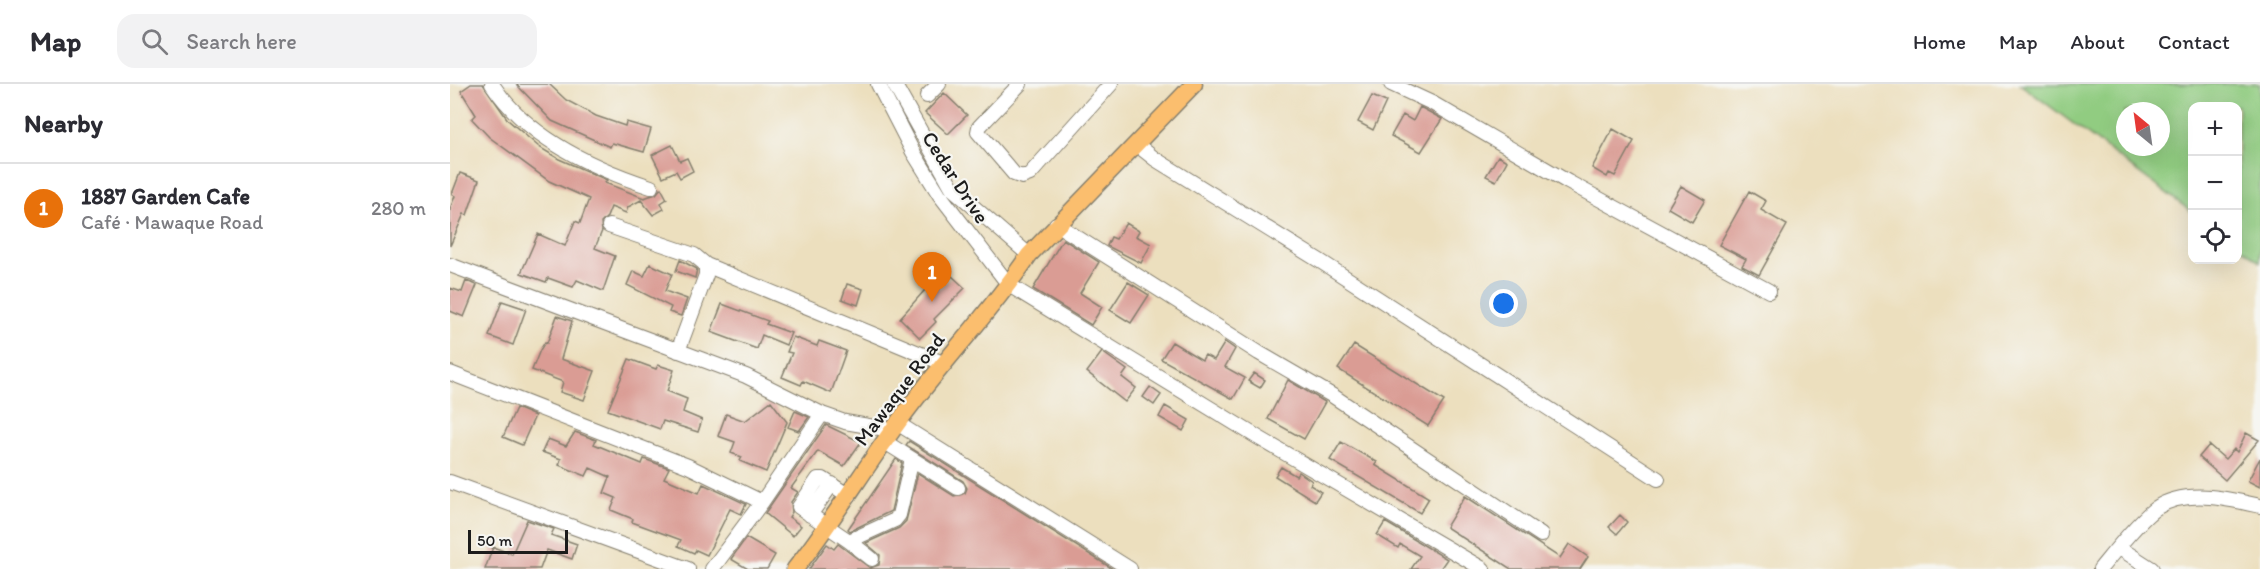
<!DOCTYPE html>
<meta charset="utf-8">
<style>
body{margin:0;font-family:Itim,sans-serif;background:#f2f2f3;color:#2b2b33}
.controls{position:absolute;right:18px;top:18px;display:grid;overflow:hidden;border-radius:12px;box-shadow:0 6px 24px #0002}
.controls button{width:54px;height:54px;display:grid;place-items:center;padding:0;border:0;border-bottom:2px solid #e1e1e2;background:#fff;color:#2b2b33;font:30px sans-serif}
.compass{position:absolute;left:1666px;top:18px;width:54px;height:54px;border-radius:50%;background:#fff;box-shadow:0 6px 24px #0002;rotate:331deg}
.scale{position:absolute;left:18px;bottom:15px;width:100px;box-sizing:border-box;padding-left:6px;border:3px solid #1c1c1c;border-top:0;font-size:16px;line-height:21px;white-space:nowrap;color:#1c1c1c;-webkit-text-stroke:4px #f6f6f2;paint-order:stroke}
.you{position:absolute;left:1054px;top:220px;width:21px;height:21px;margin:-15px;border:4px solid #fff;border-radius:50%;background:#1a73e8;box-shadow:0 0 0 9px #1a73e833}
.badge{display:grid;place-items:center;width:39px;height:39px;border-radius:50%;background:#0f766e;color:#fff;font-size:20px;font-weight:700}
.pin{position:absolute;translate:-50% -50px;filter:drop-shadow(0 2px 3px #0008)}
.pin::after{content:'';position:absolute;top:32px;width:21px;height:18px;background:inherit;clip-path:polygon(0 0,100% 0,50% 100%)}
.list{margin:0;padding:0;list-style:none}
h2{display:flex;justify-content:space-between;align-items:center;height:78px;margin:0;padding:0 24px;font-size:26px}
h2 small{font-size:20px;font-weight:400;color:#7c7c81}
.list li{display:grid;grid-template-columns:39px 1fr auto;gap:18px;align-items:center;box-sizing:border-box;height:90px;padding:0 24px;border-top:2px solid #e1e1e2}
.list b{display:block;font-size:22px;white-space:nowrap}
.list p{margin:0;font-size:20px;white-space:nowrap;color:#7c7c81}
.list em{font-size:20px;font-style:normal;color:#7c7c81}
.icon{flex:none;width:33px;height:33px;fill:none;stroke:currentColor;stroke-width:2;stroke-linecap:round;stroke-linejoin:round}
.map{position:relative;flex:none;width:1810px;height:485px;overflow:hidden}
header{display:flex;align-items:center;gap:36px;box-sizing:border-box;height:84px;padding:0 30px;background:#fff;border-bottom:2px solid #e1e1e2}
header strong{font-size:28px}
nav{display:flex;gap:33px;margin-inline-start:auto;font-size:21px}
.search{width:420px;height:54px;background:#f2f2f3;display:flex;align-items:center;gap:15px;box-sizing:border-box;padding:0 21px;border-radius:18px;color:#7c7c81;font-size:22px}
main{display:flex}
aside{flex:1;background:#fff}
.map>svg:first-child{display:block}
.green{fill:#91cc81;stroke:#56744e;stroke-width:1.5;fill-rule:evenodd}
.building{fill:#da9c94}
.lines{fill:none;stroke-linecap:round;stroke-linejoin:round}
.minor-casing{stroke:#847e6d;stroke-width:16}
.major-casing{stroke:#847e6d;stroke-width:19}
.minor{stroke:#fff;stroke-width:14}
.major{stroke:#fbbe6e;stroke-width:16}
.labels{text-anchor:middle;dominant-baseline:central;stroke-width:4.5;stroke-linejoin:round;paint-order:stroke}
.street-label{font-size:21px;fill:#1c1c1c;stroke:#f6f6f2}
</style>
<header>
<strong>Map</strong>
<div class="search"><svg class="icon" aria-label="search" viewBox="0 0 24 24"><circle cx="10" cy="10" r="6"/><path d="M15 15l6 6"/></svg>Search here</div>
<nav><a>Home</a><a>Map</a><a>About</a><a>Contact</a></nav>
</header>
<main>
<aside>
<h2>Nearby<small></small></h2>
<ul class="list">
<li><span class="badge" style="background:#e8710a">1</span><div><b>1887 Garden Cafe</b><p>Café · Mawaque Road</p></div><em>280 m</em></li>
</ul>
</aside>
<div class="map">
<svg width="1810" height="485" viewBox="0 0 1810 485">
<rect width="100%" height="100%" fill="#f6f6f2"/>
<filter id="ink" filterUnits="userSpaceOnUse"><feTurbulence type="fractalNoise" baseFrequency=".0167" numOctaves="2"/><feDisplacementMap in="SourceGraphic" scale="12" xChannelSelector="R" yChannelSelector="G"/><feConvolveMatrix kernelMatrix="1 2 1 2 8 2 1 2 1" color-interpolation-filters="sRGB"/></filter>
<filter id="wash" filterUnits="userSpaceOnUse"><feTurbulence type="fractalNoise" baseFrequency=".008" numOctaves="4" result="noise"/><feDisplacementMap in="SourceGraphic" scale="24" xChannelSelector="R" yChannelSelector="G"/><feGaussianBlur stdDeviation="1.35" result="paint"/><feColorMatrix in="noise" values="0 0 0 0 0 0 0 0 0 0 0 0 0 0 0 0 0 1.4 0 .05"/><feComposite in="paint" operator="in"/></filter>
<g filter="url(#wash)">
<rect width="100%" height="100%" fill="#ecdfbe"/>
<path class="green" d="M1570,0H1810V178L1788,161V22H1742V128ZM1675,27H1711V63H1675Z"/>
<g id="blocks">
<path class="building" d="M21,0H33L58,36L89,63L109,75L157,96L155,99L194,114L206,110L211,104L217,115L211,119L214,125L203,131L191,116L178,123L176,129L161,123L157,133L151,139L152,147L145,164L165,172L153,207L127,196L123,203L98,194L96,198L71,189L88,150L115,162L125,137L130,139L139,115L99,97L39,53L22,35L26,31L11,7Z
M66,0H99L116,16L146,32L175,42L176,38L201,45L194,68L162,59L160,63L102,37Z
M494,9L517,31L498,50L475,29Z
M922,12L936,18L923,46L908,38Z
M970,23L992,35L971,68L941,52L953,31L963,37Z
M1163,45L1184,57L1165,92L1159,89L1157,93L1142,84Z
M222,61L230,77L237,74L243,87L230,94L226,87L213,93L202,71Z
M1048,72L1057,77L1046,97L1036,92Z
M10,89L29,96L17,131L14,130L0,162V125L5,112L2,110Z
M1231,102L1255,116L1242,138L1218,124Z
M1299,107L1316,117L1311,126L1337,141L1309,191L1292,182L1296,175L1269,161Z
M676,139L689,147L686,152L701,160L691,179L657,162L661,153L666,155Z
M613,155L649,178L630,209L652,223L641,241L583,205Z
M230,176L247,185L245,194L226,187Z
M200,180L222,190L215,207L237,215L231,232L219,228L221,223L177,201L183,187L194,192Z
M502,192L515,204L484,235L486,238L470,254L450,234L482,198L489,205Z
M16,197L27,201L14,233L0,227V204L12,208Z
M678,198L699,211L681,239L660,226Z
M397,200L413,205L408,221L392,215Z
M52,217L76,225L63,261L39,252Z
M272,220L318,237L316,240L341,249L336,261L312,251L307,265L261,248Z
M107,232L122,237L111,275L145,287L134,316L110,308L113,298L82,286L90,266L95,258L97,259Z
M343,253L367,262L369,257L396,267L381,309L353,297L351,301L332,293L342,269L337,268Z
M722,258L752,276L755,271L764,276L775,258L785,265L775,283L795,294L783,315L711,275Z
M904,261L994,317L978,342L888,285Z
M652,268L677,286L672,293L686,304L675,318L637,288Z
M179,275L206,285L208,281L224,286L217,307L237,315L233,328L252,336L248,348L213,337L210,345L158,326Z
M804,289L815,296L810,304L798,297Z
M838,296L875,318L854,355L818,335Z
M700,303L711,311L704,321L693,313Z
M321,317L337,338L316,388L290,377L292,373L281,369L285,358L268,352L276,330L295,337Z
M715,322L739,336L733,347L709,333Z
M66,324L85,332L72,361L53,353Z
M345,327L359,333L349,347L338,343Z
M376,341L411,358L394,382L368,367L341,404L348,408L341,418L342,428L339,433L351,442L343,452L315,429Z
M125,348L146,356L144,360L192,380L194,375L219,384L214,394L249,409L253,400L296,420L291,430L280,425L257,471L246,466L244,469L228,462L231,456L182,438L183,435L161,426L166,414L154,409L160,393L140,384L136,392L109,381L111,375L92,368L98,355L116,362Z
M1796,349L1809,356L1775,396L1749,373L1759,361L1775,375L1784,365L1787,368Z
M459,357L663,485H359L377,460L384,465L388,460L420,484L429,481L430,471L416,459L449,444L456,437L468,389L504,412L515,409L517,404L513,397L456,361Z
M891,358L927,378L925,381L979,414L970,429L880,376Z
M1810,374V403L1798,397Z
M446,375L452,379L441,427L400,447L398,445Z
M831,383L846,392L849,388L862,397L860,401L871,408L865,417L825,392Z
M1015,412L1110,474L1119,460L1138,473L1130,485H1061L996,443Z
M1170,431L1177,438L1167,450L1159,443Z
M77,436L104,445L101,451L127,460L122,475L97,466L90,485H35L43,463L62,470Z
M935,438L997,475L990,485H961L970,472L950,460L948,464L927,451Z
M296,454L325,471L317,485H298L281,475Z"/>
</g>
</g>
<g filter="url(#ink)">
<use href="#blocks" fill-opacity="0" stroke="#847e6d" stroke-width="1.5"/>
<g class="lines">
<g class="minor-casing">
<path id="minor" d="M42,0C77,54 142,84 201,103
M428,0L463,68L489,110L559,201L809,354L1033,485
M444,0L503,105L579,171
M570,0L529,43L528,48L564,90L572,93L580,90L661,0
M941,0L982,19L1118,98L1319,207
M477,12L489,0
M686,60L705,75L870,177L1208,395
M606,140L809,269L883,312L1091,451
M159,142L244,171L256,181V191L228,267
M0,181L296,292L372,330L395,338L442,346
M256,181L495,280
M0,289L238,382L312,418
M447,339L680,485
M462,375L508,404
M0,398L238,485
M399,412L373,395H368L349,423L399,457L445,436L449,431L462,375L435,358
M360,431L382,400
M399,457L422,475
M1668,463L1702,485
M262,485L312,418L372,330
M1650,485C1664,468 1689,436 1706,424C1736,404 1779,415 1810,422"/>
</g>
<g class="major-casing">
<path id="major" d="M345,485C382,438 412,388 447,340C488,282 539,231 579,171L744,0"/>
</g>
<use href="#minor" class="minor"/>
<use href="#major" class="major"/>
</g>
</g>
<g class="labels">
<g class="street-label">
<text transform="translate(506 93) rotate(57)">Cedar Drive</text>
<text transform="translate(449 305) rotate(-53)">Mawaque Road</text>
</g>
</g>
</svg>
<div class="controls">
<button>+</button>
<button>−</button>
<button><svg class="icon" aria-label="locate" viewBox="0 0 24 24"><circle cx="12" cy="12" r="6"/><path d="M12 2v4M12 18v4M2 12h4M18 12h4"/></svg></button>
</div>
<svg class="compass" viewBox="-18 -18 36 36"><path d="M0-13l5 13h-10z" fill="#e53935"/><path d="M0 13l5-13h-10z" fill="#7c7c81"/></svg>
<div class="scale">50 m</div>
<div class="you"></div>
<div class="pin badge" style="left:482px;top:218px;background:#e8710a">1</div>
</div>
</main>
